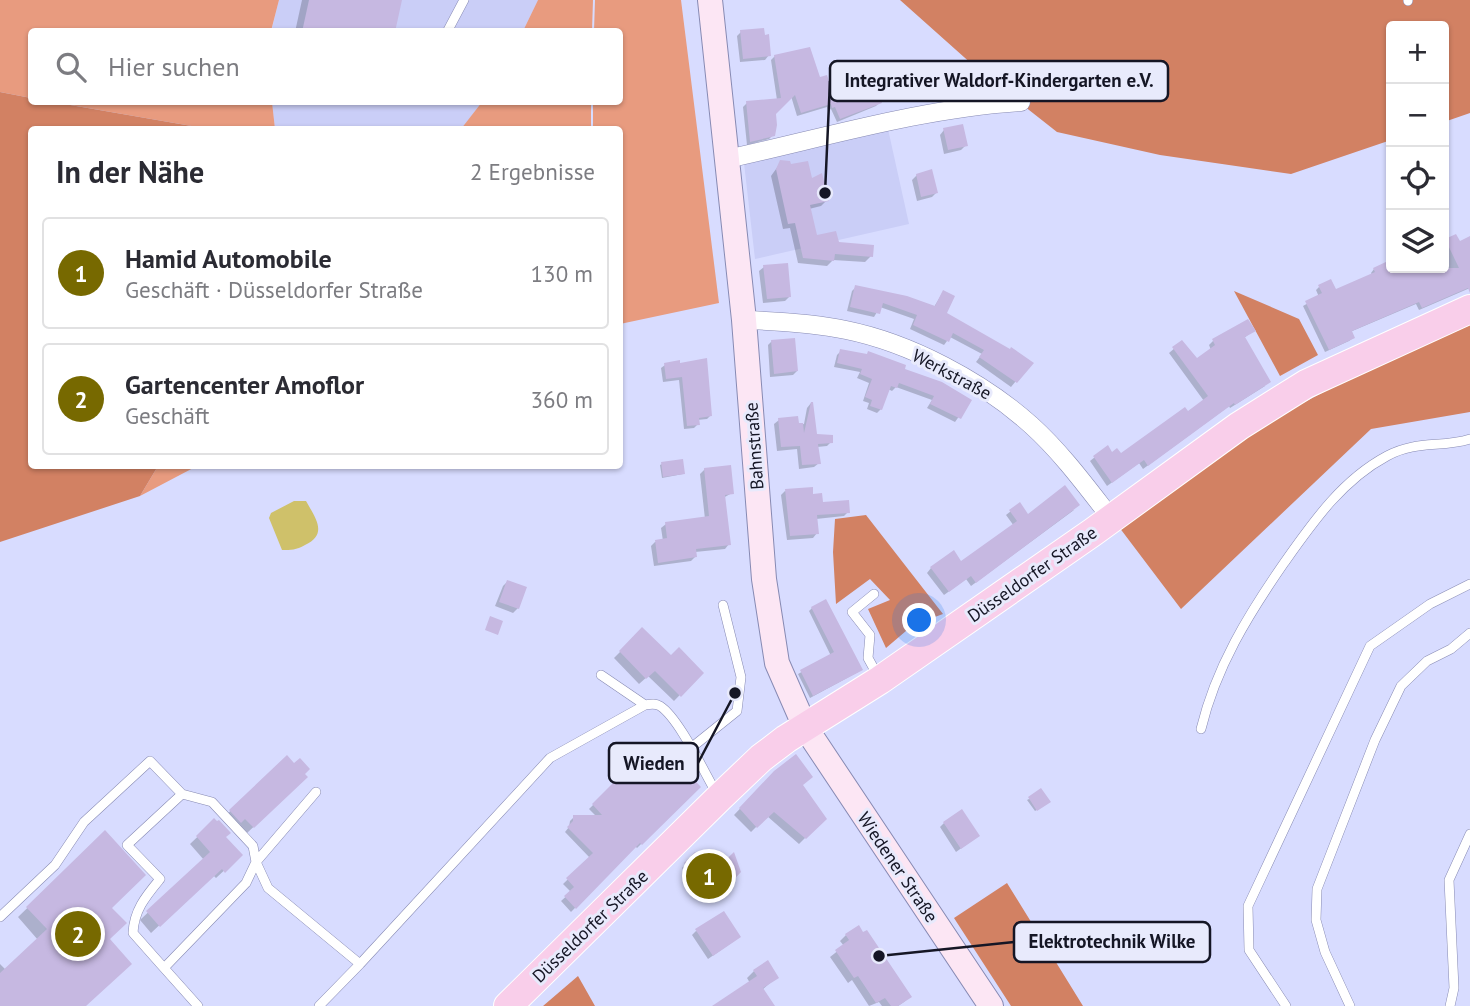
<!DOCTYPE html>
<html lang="de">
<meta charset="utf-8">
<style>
body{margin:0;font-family:"PT Sans",sans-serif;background:#f7f7f7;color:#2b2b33}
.controls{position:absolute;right:21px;top:21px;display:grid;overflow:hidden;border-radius:7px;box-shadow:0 2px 5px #0004}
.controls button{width:63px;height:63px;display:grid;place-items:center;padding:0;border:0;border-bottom:2px solid #e1e1e2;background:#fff;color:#2b2b33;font:35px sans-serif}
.you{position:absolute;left:920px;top:621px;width:24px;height:24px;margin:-18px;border:5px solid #fff;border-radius:50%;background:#1a73e8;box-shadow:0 0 0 10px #1a73e833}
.badge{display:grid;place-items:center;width:46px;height:46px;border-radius:50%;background:#776900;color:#fff;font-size:23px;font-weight:700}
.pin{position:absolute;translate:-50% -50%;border:4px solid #fff;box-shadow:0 2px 7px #0006}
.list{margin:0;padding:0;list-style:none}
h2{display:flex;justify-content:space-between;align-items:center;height:91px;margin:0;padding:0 28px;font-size:30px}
h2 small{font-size:23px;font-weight:400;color:#7c7c81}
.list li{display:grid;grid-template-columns:46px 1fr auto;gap:21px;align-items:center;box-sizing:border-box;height:112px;margin:0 14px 14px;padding:0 14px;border:2px solid #e1e1e2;border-radius:7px}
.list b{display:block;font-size:26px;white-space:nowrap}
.list p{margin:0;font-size:23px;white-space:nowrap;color:#7c7c81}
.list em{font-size:23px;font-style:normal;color:#7c7c81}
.icon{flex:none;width:38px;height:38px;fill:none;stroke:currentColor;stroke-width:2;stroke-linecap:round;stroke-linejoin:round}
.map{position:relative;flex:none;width:1470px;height:1006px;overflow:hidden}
.search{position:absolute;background:#fff;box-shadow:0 2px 5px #0004;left:28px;top:28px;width:595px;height:77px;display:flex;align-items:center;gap:18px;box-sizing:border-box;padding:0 24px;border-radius:7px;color:#7c7c81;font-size:26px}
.panel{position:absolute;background:#fff;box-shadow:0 2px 5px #0004;left:28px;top:126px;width:595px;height:343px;border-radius:7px}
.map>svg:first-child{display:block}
.built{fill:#cacef7}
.green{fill:#e89b7f}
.forest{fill:#d28163}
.water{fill:#cfc16a}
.shadow{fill:#0003}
.building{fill:#c6b8e1}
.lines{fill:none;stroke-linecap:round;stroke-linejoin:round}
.service-casing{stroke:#878ab3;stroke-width:10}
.minor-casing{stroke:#878ab3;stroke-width:19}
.secondary-casing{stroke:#878ab3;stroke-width:26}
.primary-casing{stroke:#fff;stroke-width:30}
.service{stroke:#fff;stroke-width:9}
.minor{stroke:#fff;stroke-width:18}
.secondary{stroke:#fce6f4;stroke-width:24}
.primary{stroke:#f9ceea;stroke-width:28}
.labels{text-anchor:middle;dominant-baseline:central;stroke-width:6;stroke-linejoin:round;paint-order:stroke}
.street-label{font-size:18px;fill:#151625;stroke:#e8eafc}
.leader{fill:none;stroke:#151625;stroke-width:2.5}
.callout-dot{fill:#151625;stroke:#e8eafc;stroke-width:2.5}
.callout{fill:#e8eafc;stroke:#151625;stroke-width:2.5}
.callout-label{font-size:19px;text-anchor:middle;font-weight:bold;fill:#151625}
</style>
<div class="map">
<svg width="1470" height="1006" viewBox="0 0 1470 1006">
<rect width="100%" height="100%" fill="#d8dcff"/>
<path class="built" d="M279,0H538L523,31L271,32Z
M272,102H482L461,130L275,129Z
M888,129L909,224L755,259L744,163Z"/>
<path class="green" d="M0,0H279L271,31L32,32L31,98L0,92Z
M538,0H593L592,31H523Z
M595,0H681L719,303L620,324V130L593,129V102H620V32L594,31Z
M53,102H272L275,129H209Z
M482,102H591V129H461Z
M158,466H197L140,496Z"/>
<path class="forest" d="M900,0H1470V113L1444,122V26H1391V140L1291,174L1160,155L1057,132L983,74Z
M0,92L31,98L32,102H53L209,129L32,130V466H158L140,496L0,542Z
M1234,291L1299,319L1318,355L1280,376Z
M1470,325V412L1371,429L1181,609L1119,527L1243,435L1348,379Z
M866,515L943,614L913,625L886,648L868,609L890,600L870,579L836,604L833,552L835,519Z
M1007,883L1083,1006H1011L954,918Z
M578,976L595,1006H543Z"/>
<path class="water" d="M294,501H306C316,519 328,534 305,545C296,550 291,550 282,550L269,518L271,513Z"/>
<path class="shadow" d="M302,0H400L393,32H295Z
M741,32L769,55L765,60L740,62L737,36Z
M775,56L819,79L832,95L841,97L884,92L878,97L880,102L876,106L837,122L831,109L828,111L827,107L797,116L791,96L774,114L773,135L769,139L747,145L743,107L747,103L777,100L771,60Z
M944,130L966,145L961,150L944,154L940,135Z
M781,162L810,180L827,200L821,206L809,209L815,238L871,256L865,262L833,260L827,266L798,263L790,228L783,229L771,176Z
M917,175L936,193L932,197L917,201L912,180Z
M1456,236L1459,243L1470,245V288L1419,310L1416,304L1350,332L1353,338L1349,341L1325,352L1303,306L1319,297L1316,290L1319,287L1335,292L1372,275L1371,273L1374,269L1391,273L1403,268H1444V242Z
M764,267L790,296L785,301L763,303L759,271Z
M856,287L934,307L943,292L945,314L1031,363L1011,387L976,362L982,354L950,337L944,345L910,329L914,319L880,307L874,317L847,311L852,291Z
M1253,331L1244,338L1265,386L1230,408L1229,406L1143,469L1139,463L1107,486L1090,461L1095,457L1112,454L1121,456L1204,401L1169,353L1182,342L1196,361L1211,350L1209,345L1213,341Z
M772,341L797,371L793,375L770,377L768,345Z
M841,351L902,370L970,401L955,422L927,408L932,400L896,387L892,391L888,389L881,409L877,413L867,409L869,403L863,401L869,383L857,378L860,372L834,367L837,355Z
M678,362L710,416L707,419L697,420L698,424L694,428L684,429L679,380L663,382L661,368L665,365Z
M811,403L816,436L831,442L827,446L817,447L819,463L814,467L799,469L797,449L777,451L774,424L779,420L797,425L804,424L807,408Z
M662,464L683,474L662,478L660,465Z
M705,469L732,493L723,498L729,544L725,549L695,552V557L691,561L654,566L651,546L655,542L663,541L661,528L666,524L705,519L700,474Z
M785,491L822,504L848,512L844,516L816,519L817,533L813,538L787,540L781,495Z
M1074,510L971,586L966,579L944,595L927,573L931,568L961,563L1014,526L1006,515L1011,511L1027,516Z
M507,582L518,608L513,613L495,606L503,586Z
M812,608L858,672L810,698L798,674L831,656L809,611Z
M642,630L671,658L701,673L674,701L648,676L639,684L614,658Z
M287,757L306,777L246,834L223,818Z
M673,760L699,787L637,848L635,846L571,912L561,901L571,892L563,884L590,858L565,832L569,827L570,821L574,817L596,816L589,809L638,761L647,771Z
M775,772L801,785L825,818L799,844L767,816L751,832L734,815Z
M1029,799L1047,803L1035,811L1027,800Z
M214,821L224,837L241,855L216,878L213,875L151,933L140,920L204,860L190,844Z
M944,823L978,836L956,852L940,827Z
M105,833L110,908L108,939L84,1006H0V964L6,970L38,940L18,917Z
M695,855L714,874L739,872L713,898L682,868Z
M696,931L734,941L708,959L692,935Z
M846,935L910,996L904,1002L898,1006H882L879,1002L869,1006L852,980L848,983L830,957L844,946L840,941Z
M754,971L777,977L762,990L773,1006H715L750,983L747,978Z"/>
<path class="building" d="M309,0H402L395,32H302Z
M764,28L765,35L769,34L771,56L743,59L740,30Z
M810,47L820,77L827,75L833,93L840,90L842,94L881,79L886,92L879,95L882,103L840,119L835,107L832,108L831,104L801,113L795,95L776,114L777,125L775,136L750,142L746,101L781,98L774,55Z
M963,124L968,146L948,150L943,128Z
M780,160L790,161L791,164L808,161L812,178L822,173L829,201L810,205L817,235L836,231L839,242L874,245L873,257L835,254L834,261L803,258L795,223L788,224L776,169Z
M932,169L938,193L921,197L916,174Z
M1456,234L1460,241L1470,236V293L1468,288L1422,308L1419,302L1352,331L1355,338L1329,350L1305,301L1322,293L1318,285L1331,279L1336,289L1375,272L1373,268L1388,261L1391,268H1459L1445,239Z
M788,263L791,297L767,299L763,265Z
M855,285L907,296L935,306L943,290L955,296L947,313L1010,349L1011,347L1034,363L1017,383L979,357L984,350L953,333L949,342L913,325L917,315L883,303L880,314L850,307Z
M1248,319L1256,331L1245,337L1271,382L1235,405L1234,403L1148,466L1144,460L1112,483L1093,456L1108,445L1112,452L1117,448L1121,453L1185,407L1188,411L1208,396L1172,347L1182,340L1197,358L1215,345L1212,339Z
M795,338L798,371L774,374L771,340Z
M840,349L867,354L868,351L906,365L905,369L942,382L972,400L961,419L930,404L934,396L899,383L897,388L891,386L882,410L870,406L872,400L865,397L872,379L860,374L862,369L837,363Z
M707,358L712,416L699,418L700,425L687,426L682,377L666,379L664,363L680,360V363Z
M811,402H813L817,434L833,435V443L818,444L821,464L802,465L800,446L781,447L778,418L798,416L799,423H803L804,433Z
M683,459L685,474L663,477L661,462Z
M731,465L734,494L725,495L731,545L696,549L697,557L658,563L655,540L667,538L665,522L709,516L704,468Z
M1065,485L1080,505L976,583L971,576L949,592L930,567L954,550L961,561L1017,521L1009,510L1020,502L1028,514Z
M813,487V494L822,493L823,502L849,500L850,513L817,515L819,534L790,536L785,489Z
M507,580L527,587L519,609L499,602Z
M826,599L863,670L813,696L800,670L834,652L811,607Z
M490,616L503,621L498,635L485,630Z
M642,627L671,655L679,647L704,673L681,697L655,671L646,679L619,651Z
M675,742L684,752L675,760L701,787L642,845L640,843L576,909L564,896L574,887L566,878L593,853L567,827L573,821V815H602L592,804L638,758L647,768Z
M796,754L813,777L803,785L827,819L806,839L774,812L757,828L739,808L774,771Z
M287,755L294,763L300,758L310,769L305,774L308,777L254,828L245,819L241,823L229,810Z
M1041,788L1051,802L1037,811L1028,797Z
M962,809L980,836L961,849L943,822Z
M214,818L217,821L219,820L231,833L226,837L243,855L225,873L222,869L160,927L146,911L210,852L196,836Z
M105,830L146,875L112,908L127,923L110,939L132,964L86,1006H0V973L47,929L26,907Z
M695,852L714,871L734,852L741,872L718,896L684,863Z
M724,911L741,937L713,956L695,929Z
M859,925L863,932L867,930L912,997L898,1006H891L885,998L876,1003L858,976L854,978L835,950L849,940L845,934Z
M768,960L779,978L763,988L775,1006H712L757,976L753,970Z"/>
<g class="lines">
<g class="service-casing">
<path id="service" d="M1408,1V0
M447,32L464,0
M874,594L852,612L870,635L868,658L879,678
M601,675L645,705
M1201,729C1216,667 1248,615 1284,563C1313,522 1342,480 1387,456C1416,440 1442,448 1470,439
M691,748L737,711L741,677L723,605
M316,792L256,862L268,888L360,964
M0,917L55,865L84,822L150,761L182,794
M164,968L133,933C134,910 146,896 160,879L127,845L182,794L212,802L253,846L256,862L246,883L164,968L198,1006
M319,1006L360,964L550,758L645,705C651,704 655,703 660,706C679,718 705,774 717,794
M1286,1006L1249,950L1248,906L1370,646L1430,604L1470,584
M1350,1006L1325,952L1316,920L1317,889L1375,740L1401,686L1427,661L1451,649L1470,633
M1450,1006L1454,988L1449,880L1470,834"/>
</g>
<g class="minor-casing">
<path id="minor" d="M727,159C823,138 923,108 1021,102
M744,320C778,321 813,323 846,330C910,343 982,381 1031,425C1061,452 1086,486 1111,518"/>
</g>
<g class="secondary-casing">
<path id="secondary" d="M710,0L744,320L764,579L777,663L805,727L991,1006"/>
</g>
<g class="primary-casing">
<path id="primary" d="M508,1006L719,798L761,758L786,739L880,680L1093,532L1239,426L1306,384L1470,309"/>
</g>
<use href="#service" class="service"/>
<use href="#minor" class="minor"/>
<use href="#secondary" class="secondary"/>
<use href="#primary" class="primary"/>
</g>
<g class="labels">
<g class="street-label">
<text transform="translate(952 374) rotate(28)">Werkstraße</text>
<text transform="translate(754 446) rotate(-94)">Bahnstraße</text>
<text transform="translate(1032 574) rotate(-35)">Düsseldorfer Straße</text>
<text transform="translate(898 867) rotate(56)">Wiedener Straße</text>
<text transform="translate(590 926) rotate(-44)">Düsseldorfer Straße</text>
</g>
</g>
<path class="leader" d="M825 193L830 81M735 693L698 763M879 956L1014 942"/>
<g class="callout-dot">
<circle cx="825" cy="193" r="7"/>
<circle cx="735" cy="693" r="7"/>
<circle cx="879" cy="956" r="7"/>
</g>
<g class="callout">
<rect x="830" y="61" width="338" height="40" rx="7"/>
<rect x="609" y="743" width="89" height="40" rx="7"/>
<rect x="1014" y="922" width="196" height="40" rx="7"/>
</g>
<g class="callout-label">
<text x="999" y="87">Integrativer Waldorf-Kindergarten e.V.</text>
<text x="654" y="770">Wieden</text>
<text x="1112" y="948">Elektrotechnik Wilke</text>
</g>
</svg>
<div class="controls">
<button>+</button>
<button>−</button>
<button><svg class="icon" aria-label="locate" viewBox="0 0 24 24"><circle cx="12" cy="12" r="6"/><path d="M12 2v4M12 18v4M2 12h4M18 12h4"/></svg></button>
<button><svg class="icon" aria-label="layers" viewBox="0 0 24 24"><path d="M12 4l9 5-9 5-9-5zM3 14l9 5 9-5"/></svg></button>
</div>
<div class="you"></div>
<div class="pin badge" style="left:709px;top:876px">1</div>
<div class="pin badge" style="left:78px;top:934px">2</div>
<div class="search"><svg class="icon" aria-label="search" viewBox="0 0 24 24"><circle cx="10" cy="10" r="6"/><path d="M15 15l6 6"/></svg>Hier suchen</div>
<section class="panel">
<h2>In der Nähe<small>2 Ergebnisse</small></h2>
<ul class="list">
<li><span class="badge">1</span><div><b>Hamid Automobile</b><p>Geschäft · Düsseldorfer Straße</p></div><em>130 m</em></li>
<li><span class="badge">2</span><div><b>Gartencenter Amoflor</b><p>Geschäft</p></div><em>360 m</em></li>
</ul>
</section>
</div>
